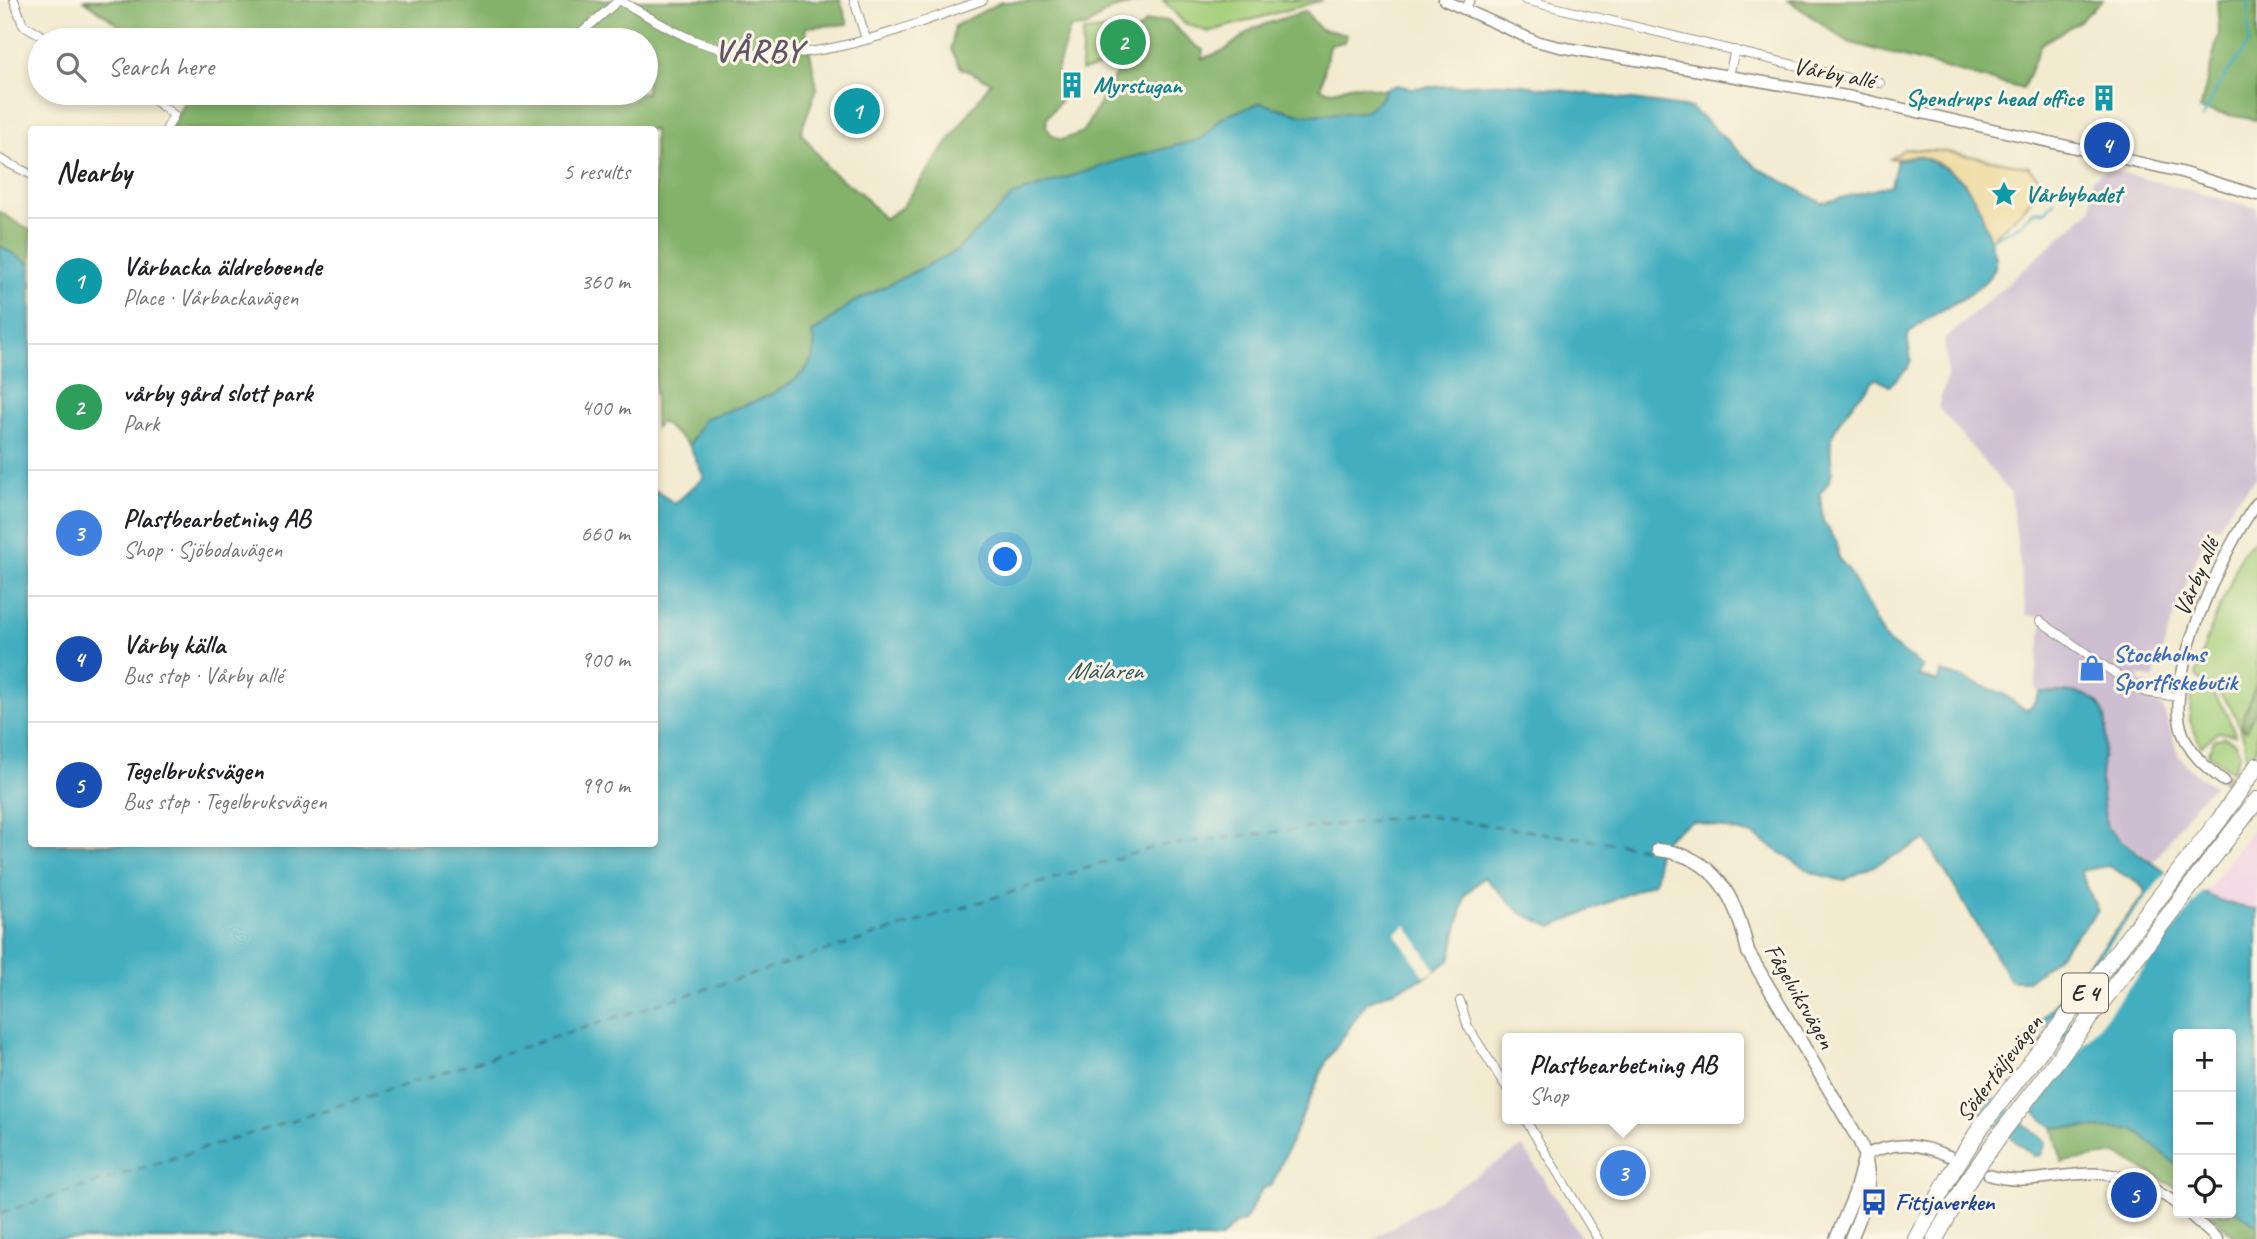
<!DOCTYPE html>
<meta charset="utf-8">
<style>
body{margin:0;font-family:Caveat,sans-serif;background:#f2f2f2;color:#202124}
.controls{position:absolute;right:21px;bottom:21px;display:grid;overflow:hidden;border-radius:7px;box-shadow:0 4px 10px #0003}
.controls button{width:63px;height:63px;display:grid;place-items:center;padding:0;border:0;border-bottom:2px solid #e0e0e0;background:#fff;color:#202124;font:35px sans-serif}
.you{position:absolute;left:1006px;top:560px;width:24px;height:24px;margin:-18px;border:5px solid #fff;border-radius:50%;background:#1a73e8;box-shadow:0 0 0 10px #1a73e833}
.badge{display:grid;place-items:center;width:46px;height:46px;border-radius:50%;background:#b45309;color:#fff;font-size:23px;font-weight:700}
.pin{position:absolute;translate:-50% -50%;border:4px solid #fff;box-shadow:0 2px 7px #0006}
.popup{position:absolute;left:1502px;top:1033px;width:242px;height:91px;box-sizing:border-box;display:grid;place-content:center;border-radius:7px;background:#fff;filter:drop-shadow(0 2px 5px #0005);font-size:23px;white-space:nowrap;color:#757577}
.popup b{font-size:26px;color:#202124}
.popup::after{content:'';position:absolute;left:50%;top:100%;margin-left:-14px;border:14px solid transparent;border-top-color:#fff}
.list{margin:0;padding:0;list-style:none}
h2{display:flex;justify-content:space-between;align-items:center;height:91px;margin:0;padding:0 28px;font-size:30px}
h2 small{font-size:23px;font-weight:400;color:#757577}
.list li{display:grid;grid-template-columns:46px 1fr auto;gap:21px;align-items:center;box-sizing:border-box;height:126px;padding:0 28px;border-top:2px solid #e0e0e0}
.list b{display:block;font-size:26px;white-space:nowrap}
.list p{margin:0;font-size:23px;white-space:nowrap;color:#757577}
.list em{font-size:23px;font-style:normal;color:#757577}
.icon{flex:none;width:38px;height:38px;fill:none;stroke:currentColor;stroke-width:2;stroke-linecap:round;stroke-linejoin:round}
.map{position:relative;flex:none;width:2257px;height:1239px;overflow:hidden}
.search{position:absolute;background:#fff;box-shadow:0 4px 10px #0003;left:28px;top:28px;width:630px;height:77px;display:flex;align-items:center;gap:18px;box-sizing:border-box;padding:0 24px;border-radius:38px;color:#757577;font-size:26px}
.panel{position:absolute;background:#fff;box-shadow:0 4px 10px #0003;left:28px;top:126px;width:630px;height:721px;border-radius:7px}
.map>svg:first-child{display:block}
.built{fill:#f0d0e4}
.industrial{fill:#cebed1}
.green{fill:#a5cf7b;stroke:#687d53;stroke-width:2}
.forest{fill:#84b26b;stroke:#586e4b;stroke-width:2}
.sand{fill:#eeda9e;stroke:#8c8264;stroke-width:2}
.water{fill:#42aec0;stroke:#366c76;stroke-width:2}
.pier{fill:#f2ebd0}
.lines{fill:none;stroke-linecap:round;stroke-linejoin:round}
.stream{stroke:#42aec0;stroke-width:2.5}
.ferry{stroke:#33595f;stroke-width:2;stroke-dasharray:9 7;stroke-linecap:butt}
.tertiary-tunnel{stroke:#cac5af;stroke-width:10;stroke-dasharray:10 5;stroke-linecap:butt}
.minor-casing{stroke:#8e8b7e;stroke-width:10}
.tertiary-casing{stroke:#8e8b7e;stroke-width:13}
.secondary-casing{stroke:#8e8b7e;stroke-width:15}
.motorway-casing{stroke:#8e8b7e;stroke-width:18}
.minor{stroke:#fff;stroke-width:8}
.tertiary{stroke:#fff;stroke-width:10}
.secondary{stroke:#fff;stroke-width:12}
.motorway{stroke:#fff;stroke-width:16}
.labels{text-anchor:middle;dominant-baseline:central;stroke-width:6;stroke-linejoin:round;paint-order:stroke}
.shield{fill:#fcf5e5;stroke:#6a6863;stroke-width:2}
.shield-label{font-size:23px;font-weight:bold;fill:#2b2b2b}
.street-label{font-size:24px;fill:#2b2b2b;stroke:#fcf5e5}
.culture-label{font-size:24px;font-weight:bold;fill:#0d838f;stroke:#fcf5e5;text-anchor:start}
.shop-label{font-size:24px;font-weight:bold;fill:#366cbe;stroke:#fcf5e5;text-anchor:start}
.transit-label{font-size:24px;font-weight:bold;fill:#164399;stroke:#fcf5e5;text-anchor:start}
.water-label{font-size:26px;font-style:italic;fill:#33595f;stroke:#fcf5e5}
.district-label{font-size:32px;font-weight:bold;letter-spacing:2px;fill:#5e5566;stroke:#fcf5e5}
</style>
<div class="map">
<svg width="2257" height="1239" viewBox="0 0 2257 1239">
<rect width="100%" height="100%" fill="#fcf5e5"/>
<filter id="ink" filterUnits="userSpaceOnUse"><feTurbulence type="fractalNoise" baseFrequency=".0143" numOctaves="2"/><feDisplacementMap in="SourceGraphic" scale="14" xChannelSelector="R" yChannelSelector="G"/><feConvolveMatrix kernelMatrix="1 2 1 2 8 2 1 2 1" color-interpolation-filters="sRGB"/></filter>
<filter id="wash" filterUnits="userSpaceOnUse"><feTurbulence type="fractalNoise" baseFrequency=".00686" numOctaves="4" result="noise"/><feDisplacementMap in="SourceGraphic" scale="28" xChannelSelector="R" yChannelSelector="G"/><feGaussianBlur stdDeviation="1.57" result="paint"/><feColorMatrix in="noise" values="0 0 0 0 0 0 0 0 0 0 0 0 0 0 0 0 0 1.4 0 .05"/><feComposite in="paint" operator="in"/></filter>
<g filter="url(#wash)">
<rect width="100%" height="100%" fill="#f2ebd0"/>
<path class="built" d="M2257,823V909L2235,905L2205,893Z"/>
<path class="industrial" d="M2107,169L2257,208V477L2234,503L2218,528L2210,525L2174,614L2153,680L2140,675L2138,681L2153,688L2152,700L2163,708L2179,756L2191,770L2213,786L2195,804L2154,862L2107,827L2101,788V707L2095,701L2077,693L2038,692L2035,687L2043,617L2026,615L2011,494L1938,407L1948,374L1944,340L2092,209V179Z
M1523,1147L1582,1239H1372Z"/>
<path class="green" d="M1163,0H1323L1208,32L1184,23Z
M1124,28L1193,53L1122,61L1081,71L1083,32Z
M2257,538V748L2245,765C2249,742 2236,708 2218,693C2210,686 2200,683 2196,675C2204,644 2215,617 2228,589C2237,568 2236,553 2257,538Z
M2191,685C2215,686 2229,715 2235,735L2218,732L2201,746L2190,721Z
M2224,737L2234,742L2240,753L2232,772L2208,753L2214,740Z"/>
<path class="forest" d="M84,0H840L848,24L805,27L817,88L801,132L829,170L863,195L884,219L902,207L991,82L961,68L951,49L955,26L1001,2L1145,0L1110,10L1086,27L1070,28L1057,70L1062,89L1061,100L1047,117L1046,127L1052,135L1061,140L1081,133L1087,125L1119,69L1122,48L1146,22L1168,20L1193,44L1203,50L1202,59L1225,50L1254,28L1305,11L1320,29L1347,34L1344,42L1329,45L1321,88C1339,95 1340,86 1355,85C1365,85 1374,90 1385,89L1380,100L1364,112L1303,115L1260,103L1223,117L1201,139L1014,195L956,251L852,303L812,333C829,386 739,405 704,419L689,445L661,422L655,428L654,130L171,129L188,93H646V40H139Z
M1788,0H2103L2080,21L2041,44L2023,89L1848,42Z
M2217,0H2257V120L2200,110L2219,33Z
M0,212L31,231V264L0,246Z
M2257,683V707L2246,731L2242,728L2243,716Z
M2053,1127L2134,1129L2178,1165V1189L2117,1154L2062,1162Z
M2231,1208L2257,1225V1239H2237L2209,1213H2231Z"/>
<path class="sand" d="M1905,149L1942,151L2029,167L2043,183L2024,209L1990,240C1977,199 1964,166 1917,156C1907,154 1899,160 1890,159Z"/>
<path class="water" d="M1509,83L1691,108L1755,166L1822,203L1891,185L1897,160L1919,156L1946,168L1964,182L1980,208L1995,257V269C1973,303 1933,307 1907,336L1911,360L1907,369L1889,386L1877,379L1872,382C1859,397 1834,421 1831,442C1828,465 1840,472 1820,493L1823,521L1837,542L1838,558L1848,569L1886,640L1923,667L1918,675L1937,682L1941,672C1959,676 1981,686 1999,692C2009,695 2014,706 2026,709L2032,706L2040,692C2057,692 2079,689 2094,700C2118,717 2099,760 2101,784C2102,797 2104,814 2107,828C2142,859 2210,906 2257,909V1225L2231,1208V1034H2178V1166L2134,1129L2053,1127L1999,1085L2030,1034L2146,894L2142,886L2109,866L2080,871L2098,911L2052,962L2027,981H2011L1926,840L1843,881L1813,873L1753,835L1692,821C1679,830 1658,840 1657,856C1657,868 1659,872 1653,883L1552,927L1521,913L1484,877L1465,895L1450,960L1424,978L1367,1002L1326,1062L1272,1185L1262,1189L1245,1221L1235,1224L1220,1239H0V246L31,264L32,844H654L655,490L675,504L704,477L689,445L704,419C737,406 832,385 812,334L852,303L956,251L1014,195L1120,160L1201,139L1223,117L1260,103L1303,115L1363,112L1380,100L1385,89L1397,85L1411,88Z
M1992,1097L2046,1142L2041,1155L2034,1156L1979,1112Z"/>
<path class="pier" d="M2169,868L2185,878L2012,1099L1997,1088Z
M2189,879L2205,889L2031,1114L2015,1102Z
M1406,925L1436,970L1425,977L1395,933Z"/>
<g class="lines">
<path class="stream" d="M2202,119L2217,88L2249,43L2248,0
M1990,240L2020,225L2034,211H2046L2054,201"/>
<path class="ferry" d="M0,1213L1157,846L1419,815L1653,849"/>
</g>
</g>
<g filter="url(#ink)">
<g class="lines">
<path class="tertiary-tunnel" d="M2224,781L2257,803"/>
<g class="minor-casing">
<path id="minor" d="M14,0L23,25L50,40
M854,0L866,39
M1525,0L1856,80L1880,83
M1465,10L1470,0
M573,40L619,0C642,13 665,27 689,38C784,80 893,32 983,0
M1729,75L1735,50
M144,93L174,115L166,130
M0,159L32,175
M2040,621L2133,686L2145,692L2178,697
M1460,1001L1468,1027L1508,1090
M1525,1119L1598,1239"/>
</g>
<g class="tertiary-casing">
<path id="tertiary" d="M1444,0L1535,41L1560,47L1852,97L2181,172L2257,195
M2224,781C2205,767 2187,751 2181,728C2166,673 2223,548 2257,503
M1865,1155C1896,1141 1918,1143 1949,1156
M1989,1175C2020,1185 2049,1176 2081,1174C2117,1171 2150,1184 2178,1205
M2188,1213L2217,1239"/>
</g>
<g class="secondary-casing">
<path id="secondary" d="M1658,850C1716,855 1737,900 1748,952L1860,1142C1876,1181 1866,1202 1851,1239
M1836,1239L1855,1193L1865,1155"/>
</g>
<g class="motorway-casing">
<path id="motorway" d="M1916,1239L1952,1172L1983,1124L2220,819L2257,766
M1935,1239L1967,1182L1999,1136L2257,800"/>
</g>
<use href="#minor" class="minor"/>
<use href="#tertiary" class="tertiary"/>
<use href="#secondary" class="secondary"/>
<use href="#motorway" class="motorway"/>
</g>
</g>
<defs>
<g id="building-bare" transform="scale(2.1)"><path d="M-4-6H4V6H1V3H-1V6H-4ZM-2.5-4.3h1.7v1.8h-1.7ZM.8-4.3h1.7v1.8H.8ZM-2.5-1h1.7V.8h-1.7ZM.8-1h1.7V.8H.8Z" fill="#0f9aa8" stroke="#fcf5e5" stroke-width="2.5" paint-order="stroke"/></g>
<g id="sight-bare" transform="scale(2.1)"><path d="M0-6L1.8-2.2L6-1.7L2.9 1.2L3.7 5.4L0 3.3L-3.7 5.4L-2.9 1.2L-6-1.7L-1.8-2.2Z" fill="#0f9aa8" stroke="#fcf5e5" stroke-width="2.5" paint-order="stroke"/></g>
<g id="shop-bare" transform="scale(2.1)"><path d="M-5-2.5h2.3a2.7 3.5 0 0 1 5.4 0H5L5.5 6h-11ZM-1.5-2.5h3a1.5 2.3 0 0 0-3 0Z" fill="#3f7fe0" stroke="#fcf5e5" stroke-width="2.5" paint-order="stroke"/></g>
<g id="bus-bare" transform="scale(2.1)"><path d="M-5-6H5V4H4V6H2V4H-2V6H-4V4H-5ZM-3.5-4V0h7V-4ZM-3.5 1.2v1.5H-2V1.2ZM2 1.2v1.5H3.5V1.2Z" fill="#1a4fb4" stroke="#fcf5e5" stroke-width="2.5" paint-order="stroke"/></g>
</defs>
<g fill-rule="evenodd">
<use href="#building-bare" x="1072" y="85"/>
<use href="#building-bare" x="2104" y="98"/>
<use href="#sight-bare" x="2004" y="194"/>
<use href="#shop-bare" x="2092" y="668"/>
<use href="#bus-bare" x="1874" y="1202"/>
</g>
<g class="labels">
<rect class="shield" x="2062" y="973.5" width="46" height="39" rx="5"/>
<g class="shield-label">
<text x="2085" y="993">E 4</text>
</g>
<g class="street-label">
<text transform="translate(1834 73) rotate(11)">Vårby allé</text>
<text transform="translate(2196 577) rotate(-67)">Vårby allé</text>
<text transform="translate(1800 996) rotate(60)">Fågelviksvägen</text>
<text transform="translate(1999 1068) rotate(-53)">Södertäljevägen</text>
</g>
<g class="culture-label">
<text x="1093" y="85">Myrstugan</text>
<text x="2083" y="98" text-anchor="end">Spendrups head office</text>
<text x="2025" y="194">Vårbybadet</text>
</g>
<g class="shop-label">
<text x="2113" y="654">Stockholms<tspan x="2113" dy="28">Sportfiskebutik</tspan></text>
</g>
<g class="transit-label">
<text x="1895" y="1202">Fittjaverken</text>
</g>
<g class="water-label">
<text x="1105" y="670">Mälaren</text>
</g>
<g class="district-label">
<text x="759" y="50">VÅRBY</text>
</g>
</g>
</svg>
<div class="controls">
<button>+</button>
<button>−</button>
<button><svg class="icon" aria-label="locate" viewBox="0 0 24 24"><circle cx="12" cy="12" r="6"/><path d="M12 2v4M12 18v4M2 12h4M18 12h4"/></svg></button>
</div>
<div class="you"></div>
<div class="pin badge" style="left:857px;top:111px;background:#0f9aa8">1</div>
<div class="pin badge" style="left:1123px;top:42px;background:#2e9e5b">2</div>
<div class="pin badge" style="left:1623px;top:1173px;background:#3f7fe0">3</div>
<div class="popup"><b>Plastbearbetning AB</b>Shop</div>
<div class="pin badge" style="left:2107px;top:145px;background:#1a4fb4">4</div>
<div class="pin badge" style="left:2134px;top:1195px;background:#1a4fb4">5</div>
<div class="search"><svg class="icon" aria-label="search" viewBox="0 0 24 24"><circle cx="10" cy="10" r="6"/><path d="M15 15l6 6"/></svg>Search here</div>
<section class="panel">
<h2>Nearby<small>5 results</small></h2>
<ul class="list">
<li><span class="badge" style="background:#0f9aa8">1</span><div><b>Vårbacka äldreboende</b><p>Place · Vårbackavägen</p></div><em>360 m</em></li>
<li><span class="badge" style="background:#2e9e5b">2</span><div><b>vårby gård slott park</b><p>Park</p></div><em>400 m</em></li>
<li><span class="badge" style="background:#3f7fe0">3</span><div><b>Plastbearbetning AB</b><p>Shop · Sjöbodavägen</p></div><em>660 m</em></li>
<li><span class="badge" style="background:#1a4fb4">4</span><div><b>Vårby källa</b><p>Bus stop · Vårby allé</p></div><em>900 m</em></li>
<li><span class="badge" style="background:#1a4fb4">5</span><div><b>Tegelbruksvägen</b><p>Bus stop · Tegelbruksvägen</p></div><em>990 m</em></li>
</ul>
</section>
</div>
